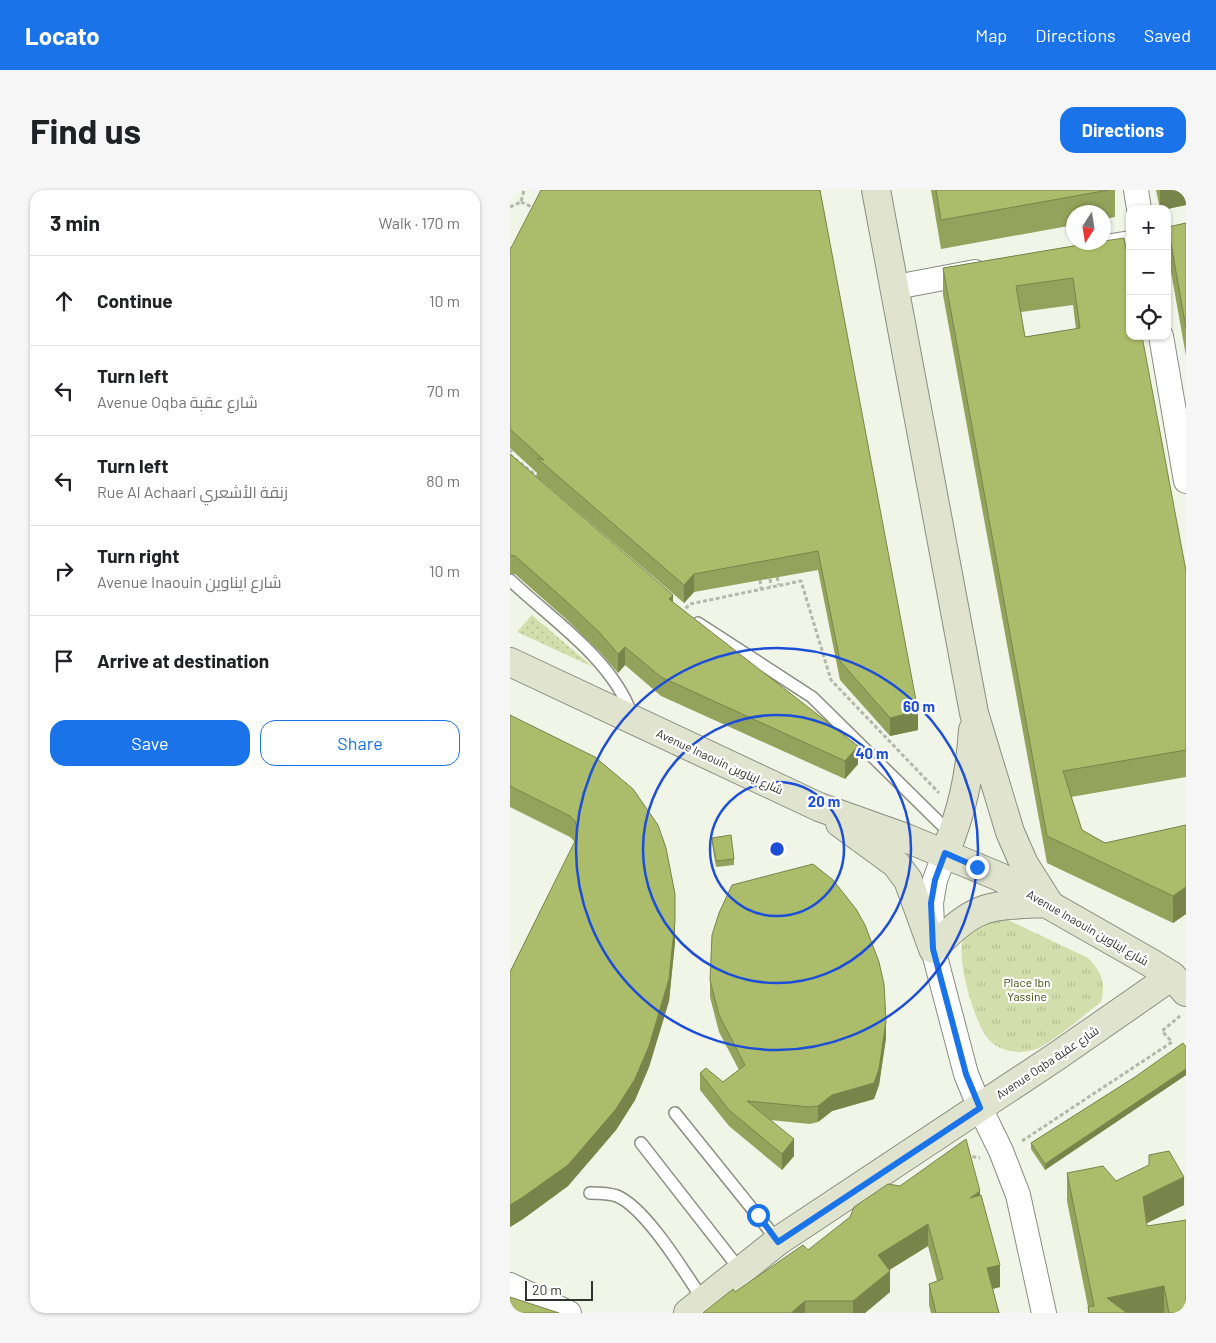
<!DOCTYPE html>
<meta charset="utf-8">
<style>
body{margin:0;font-family:Barlow,Cairo,sans-serif;background:#f6f6f6;color:#202124}
.controls{position:absolute;right:15px;top:15px;display:grid;overflow:hidden;border-radius:10px;box-shadow:0 1px 4px #0004}
.controls button{width:45px;height:45px;display:grid;place-items:center;padding:0;border:0;border-bottom:1px solid #e0e0e0;background:#fff;color:#202124;font:25px sans-serif}
.compass{position:absolute;left:556px;top:15px;width:45px;height:45px;border-radius:50%;background:#fff;box-shadow:0 1px 4px #0004;rotate:192deg}
.scale{position:absolute;left:15px;bottom:12px;width:68px;box-sizing:border-box;padding-left:5px;border:2px solid #31332d;border-top:0;font-size:14px;line-height:18px;white-space:nowrap;color:#31332d;-webkit-text-stroke:4px #fff;paint-order:stroke}
.stop{position:absolute;width:15px;height:15px;margin:-11px;border:4px solid #1a73e8;border-radius:50%;background:#fff}
.stop.end{background:#1a73e8;border-color:#fff;box-shadow:0 1px 5px #0008}
.list{margin:0;padding:0;list-style:none}
h2{display:flex;justify-content:space-between;align-items:center;height:65px;margin:0;padding:0 20px;font-size:21px}
h2 small{font-size:16px;font-weight:400;color:#757577}
.list li{display:grid;grid-template-columns:32px 1fr auto;gap:15px;align-items:center;box-sizing:border-box;height:90px;padding:0 20px;border-top:1px solid #e0e0e0}
.list b{display:block;font-size:19px;white-space:nowrap}
.list p{margin:0;font-size:16px;white-space:nowrap;color:#757577}
.list em{font-size:16px;font-style:normal;color:#757577}
.actions{display:flex;gap:10px;padding:15px 20px}
.actions a{flex:1;padding:11px 0;border:1px solid #1a73e8;border-radius:15px;text-align:center;font-size:18px;color:#1a73e8}
.actions .main{background:#1a73e8;color:#fff}
.icon{flex:none;width:28px;height:28px;fill:none;stroke:currentColor;stroke-width:2;stroke-linecap:round;stroke-linejoin:round}
.map{position:relative;flex:none;width:676px;height:1123px;overflow:hidden;border-radius:15px}
header{display:flex;align-items:center;gap:30px;box-sizing:border-box;height:70px;padding:0 25px;background:#1a73e8;color:#fff}
header strong{font-size:24px}
nav{display:flex;gap:28px;margin-inline-start:auto;font-size:18px}
.intro{display:flex;align-items:center;justify-content:space-between;box-sizing:border-box;height:120px;padding:0 30px}
h1{margin:0;font-size:35px}
.button{padding:12px 22px;border-radius:15px;background:#1a73e8;color:#fff;font-size:18px;font-weight:700}
main{display:flex;gap:30px;padding:0 30px}
aside{flex:1;background:#fff;border-radius:15px;box-shadow:0 1px 4px #0004}
.map>svg:first-child{display:block}
.grass{fill:url(#grass-dots)}
.park{fill:url(#park-tufts)}
.lines{fill:none;stroke-linecap:round;stroke-linejoin:round}
.lane-casing{stroke:#8a8d80;stroke-width:14}
.street-casing{stroke:#8a8d80;stroke-width:26}
.secondary-casing{stroke:#8a8d80;stroke-width:30}
.path{stroke:#b4b7ab;stroke-width:3;stroke-dasharray:4 2.5;stroke-linecap:butt}
.lane{stroke:#fff;stroke-width:11}
.street{stroke:#fff;stroke-width:24}
.secondary{stroke:#e0e4cf;stroke-width:28}
.wall{fill:#93a35b;fill-rule:evenodd}
.shaded-wall{fill:#78844a}
.building{fill:#abbd6a;stroke:#78844a;fill-rule:evenodd}
.route{stroke:#1a73e8;stroke-width:6}
.ring{fill:none;stroke:#1d4ed8;stroke-width:2.5}
.labels{text-anchor:middle;dominant-baseline:central;stroke-width:4.5;stroke-linejoin:round;paint-order:stroke}
.street-label{font-size:12px;fill:#31332d;stroke:#fff}
.park-label{font-size:12px;fill:#3e4809;stroke:#fff}
.centre{fill:#1d4ed8;stroke:#fff;stroke-width:2.5}
.ring-label{font-size:15px;text-anchor:middle;font-weight:bold;fill:#1d4ed8;stroke:#fff;stroke-width:4.5;stroke-linejoin:round;paint-order:stroke}
</style>
<header>
<strong>Locato</strong>
<nav><a>Map</a><a>Directions</a><a>Saved</a></nav>
</header>
<div class="intro"><h1>Find us</h1><a class="button">Directions</a></div>
<main>
<aside>
<h2>3 min<small>Walk · 170 m</small></h2>
<ul class="list">
<li><svg class="icon" aria-label="ahead" viewBox="0 0 24 24"><path d="M12 20V5M6 11l6-6 6 6"/></svg><div><b>Continue</b></div><em>10 m</em></li>
<li><svg class="icon" aria-label="left" viewBox="0 0 24 24"><path d="M17 20v-9H6M10 6l-5 5 5 5"/></svg><div><b>Turn left</b><p>Avenue Oqba شارع عقبة</p></div><em>70 m</em></li>
<li><svg class="icon" aria-label="left" viewBox="0 0 24 24"><path d="M17 20v-9H6M10 6l-5 5 5 5"/></svg><div><b>Turn left</b><p>Rue Al Achaari زنقة الأشعري</p></div><em>80 m</em></li>
<li><svg class="icon" aria-label="right" viewBox="0 0 24 24"><path d="M7 20v-9h11M14 6l5 5-5 5"/></svg><div><b>Turn right</b><p>Avenue Inaouin شارع ايناوين</p></div><em>10 m</em></li>
<li><svg class="icon" aria-label="arrive" viewBox="0 0 24 24"><path d="M6 21V4h12l-3 4 3 4H6"/></svg><div><b>Arrive at destination</b></div></li>
</ul>
<div class="actions"><a class="main">Save</a><a>Share</a></div>
</aside>
<div class="map">
<svg width="676" height="1123" viewBox="0 0 676 1123">
<defs>
<pattern id="grass-dots" width="8" height="8" patternUnits="userSpaceOnUse" patternTransform="scale(1.25)"><rect width="8" height="8" fill="#d2deab"/><path d="M2 2h.1M6 6h.1" fill="none" stroke="#b5bf93" stroke-width="1.8" stroke-linecap="round"/></pattern>
<pattern id="park-tufts" width="24" height="20" patternUnits="userSpaceOnUse" patternTransform="scale(1.25)"><rect width="24" height="20" fill="#d2deab"/><path d="M3 7l-1-3M5 7V3M7 7l1-3M15 17l-1-3M17 17v-4M19 17l1-3" fill="none" stroke="#b5bf93"/></pattern>
</defs>
<rect width="100%" height="100%" fill="#f1f5e7"/>
<path class="grass" d="M22,425L83,477L7,442Z"/>
<path class="park" d="M496,729L578,768C592,782 596,793 591,812C575,824 538,858 519,861C507,864 489,860 480,851C465,836 446,770 453,750C456,743 462,737 467,732Z"/>
<g class="lines">
<g class="lane-casing">
<path id="lane" d="M0,390C41,429 101,468 121,523
M188,433L302,507L441,644
M165,923L268,1051
M131,953L231,1081
M80,1003C89,1003 98,1003 107,1006C136,1018 175,1083 193,1110"/>
</g>
<g class="street-casing">
<path id="street" d="M626,0L629,19
M584,59L620,53
M386,97L465,82
M651,146L676,291
M435,663L425,690L421,713L423,759L456,884L470,918L491,961L508,1005L534,1123
M0,1095L59,1123"/>
</g>
<g class="secondary-casing">
<path id="secondary" d="M366,0L464,523L500,642L514,674L538,712
M0,472L309,617L396,648L490,687L641,773L662,786L676,802
M330,633L386,674L398,690L423,759C466,713 478,716 537,713
M435,663C452,621 460,586 463,540
M178,1123L268,1051L547,866L662,786"/>
</g>
<path class="path" d="M11,12L24,18
M0,17L11,12L14,0
M0,262L2,260
M0,265L31,289
M267,387L269,395
M260,389L261,396
M250,390L251,398
M171,423L180,414L291,391L321,490L429,603
M512,951L662,852L652,841L670,826
M456,965L470,968"/>
<use href="#lane" class="lane"/>
<use href="#street" class="street"/>
<use href="#secondary" class="secondary"/>
</g>
<path class="wall" d="M310,0L408,540L380,546L330,490L308,380L184,402L174,413L27,287V283L0,258V58Z
M421,0H605V27L594,29V22H564V35L431,59Z
M646,0H676V15L657,19H650Z
M676,33V166L658,65V37Z
M587,52L676,381V587L561,607L572,640L595,653L676,635V724L663,733L537,673L433,105V78ZM563,115L566,139L515,147L511,122Z
M0,264L163,412L348,574L335,589L151,506L115,475L108,483L90,462L56,429L5,384H0Z
M0,525L165,752L159,811L139,877L125,910L106,940L58,996L13,1029L0,1037V782L65,652L60,647L0,617Z
M202,648L224,669V675L206,677L202,654Z
M200,790L376,848L369,895L364,909L322,921L308,932L300,934L260,930L284,966L272,980L219,936L190,900V883L213,892L229,880L209,842L200,807Z
M676,857V885L535,980L521,959V953L625,887Z
M557,983L674,1015L637,1033V1036L676,1123H578V1117L557,1011Z
M390,996L470,1006L490,1097L483,1099L489,1123H421L419,1115V1094L427,1091L418,1056L379,1080L380,1102L355,1123H193L225,1102L298,1060Z"/>
<path class="shaded-wall" d="M650,0H676V15L657,19H650Z
M184,384V402L174,413V395Z
M163,405V424L159,409Z
M115,457V475L108,483V464Z
M408,521V540L380,546V528Z
M348,556V574L335,589V571Z
M676,697V724L663,733V706Z
M165,704V752L159,811L139,877L125,910L106,940L58,996L13,1029L0,1037V1015Z
M376,831V848L369,895L364,909L322,921L308,932V916Z
M676,879V885L535,980V974Z
M284,949V966L272,980V964Z
M674,987V1015L633,1035V1007Z
M470,1001V1023L460,1008Z
M418,1034V1056L368,1087V1065Z
M490,1075V1097L477,1100V1078Z
M380,1081V1102L355,1123H343V1111Z
M654,1096V1123H597V1108Z
M295,1111V1123H281Z"/>
<path class="building" d="M31,0H310L408,521L380,528L330,471L308,361L184,384L174,395L27,268L34,270L0,239V58H1Z
M426,0H599L431,30Z
M676,33V138L658,37Z
M614,48L620,78V146H632L676,381V560L553,581L572,640L595,653L676,635V697L663,706L537,646L433,78L587,52H594V51ZM563,88L570,138L515,147L506,96Z
M0,264L163,405L159,409L348,556L335,571L151,487L115,457L108,464L90,443L56,411L5,366L0,365Z
M0,525L85,567L123,599L148,635L156,658L165,704V731L159,789L139,856L125,889L106,919L58,975L13,1007L0,1015V782L65,651L68,641L65,631L60,626L0,596Z
M221,645L224,669L206,671L202,648Z
M303,674L323,690L346,719L355,735L369,772L374,794L376,831L369,879L364,893L322,905L308,916L300,917L237,911L284,949L272,964L219,920L190,883L196,878L213,892L235,875L209,825L200,790L202,745L209,723L222,695Z
M673,853L676,857V879L535,974L521,953L625,887Z
M456,949L470,1001L460,1008L471,1005L490,1075L477,1078L489,1123H426L419,1094L433,1089L418,1034L368,1065L380,1081L343,1111H295L281,1123H193L223,1099L225,1102L293,1055L298,1060L340,1027L344,1017L378,994L390,996Z
M659,961L674,987L633,1007L637,1036L676,1030V1123H659L654,1096L597,1108L617,1123H579L578,1117L584,1116L557,983L593,976L606,991L639,975V965Z
M0,1107L49,1123H0Z"/>
<g class="lines">
<path class="route" d="M248,1025L268,1052L470,918L456,884L423,759L421,713L425,690L435,663L467,677"/>
</g>
<g class="ring">
<circle cx="267" cy="659" r="67"/>
<circle cx="267" cy="659" r="134"/>
<circle cx="267" cy="659" r="201"/>
</g>
<g class="labels">
<g class="street-label">
<text transform="translate(210 571) rotate(25)">Avenue Inaouin شارع ايناوين</text>
<text transform="translate(578 737) rotate(30)">Avenue Inaouin شارع ايناوين</text>
<text transform="translate(537 872) rotate(-34)">Avenue Oqba شارع عقبة</text>
</g>
<g class="park-label">
<text x="517" y="792">Place Ibn<tspan x="517" dy="14">Yassine</tspan></text>
</g>
</g>
<circle cx="267" cy="659" r="8" class="centre"/>
<g class="ring-label">
<text x="409" y="522">60 m</text>
<text x="362" y="569">40 m</text>
<text x="314" y="617">20 m</text>
</g>
</svg>
<div class="controls">
<button>+</button>
<button>−</button>
<button><svg class="icon" aria-label="locate" viewBox="0 0 24 24"><circle cx="12" cy="12" r="6"/><path d="M12 2v4M12 18v4M2 12h4M18 12h4"/></svg></button>
</div>
<svg class="compass" viewBox="-18 -18 36 36"><path d="M0-13l5 13h-10z" fill="#e53935"/><path d="M0 13l5-13h-10z" fill="#757577"/></svg>
<div class="scale">20 m</div>
<div class="stop" style="left:248px;top:1025px"></div>
<div class="stop end" style="left:467px;top:677px"></div>
</div>
</main>
